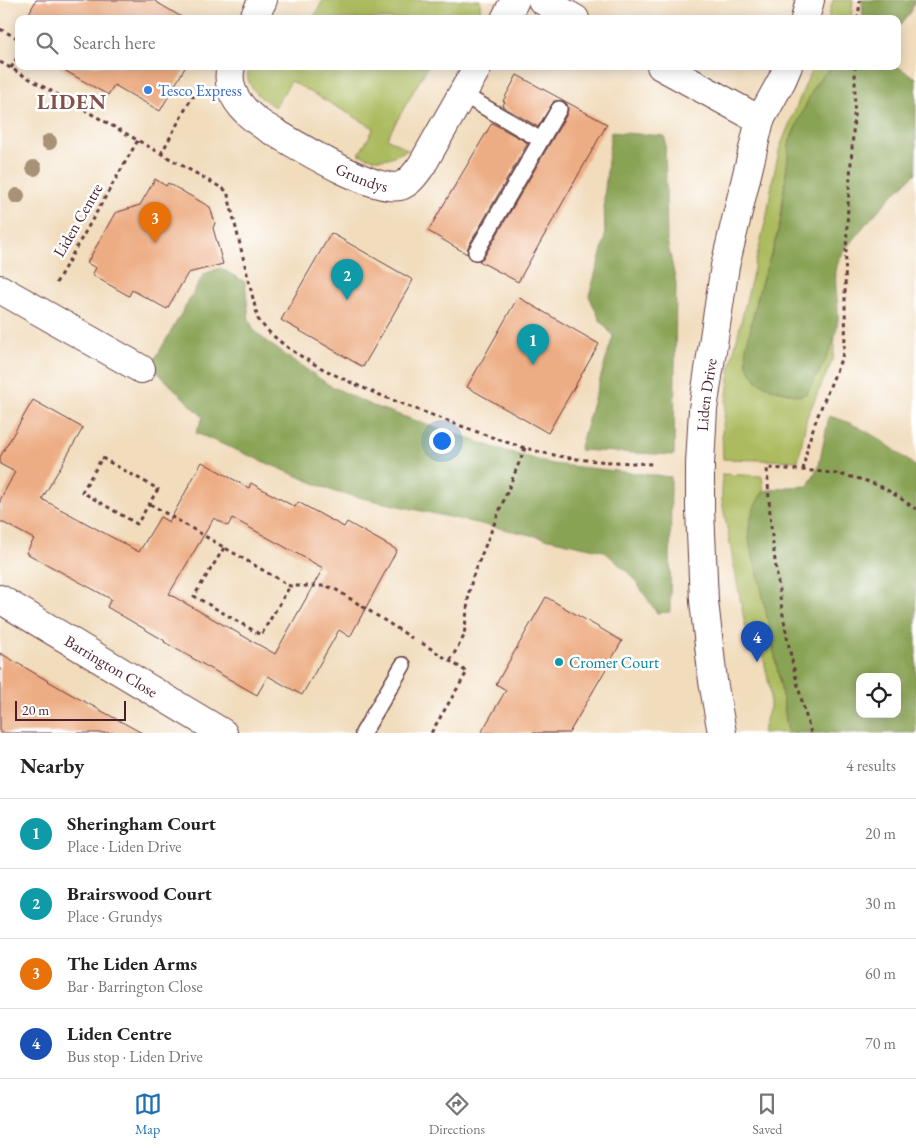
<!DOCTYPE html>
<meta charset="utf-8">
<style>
body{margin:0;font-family:"EB Garamond",serif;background:#f6f6f6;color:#222}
.controls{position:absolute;right:15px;bottom:15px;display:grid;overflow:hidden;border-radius:10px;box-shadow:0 2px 12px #0003}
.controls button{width:45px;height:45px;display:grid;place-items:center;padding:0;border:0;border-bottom:1px solid #e0e0e0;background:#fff;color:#222;font:25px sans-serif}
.scale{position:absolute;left:15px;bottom:12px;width:111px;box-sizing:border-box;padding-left:5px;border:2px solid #4a1f2b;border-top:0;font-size:14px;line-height:18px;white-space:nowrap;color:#4a1f2b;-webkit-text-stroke:4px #fff;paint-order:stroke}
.you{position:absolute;left:441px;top:440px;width:18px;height:18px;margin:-12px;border:4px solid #fff;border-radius:50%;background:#1a73e8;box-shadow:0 0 0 8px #1a73e833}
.badge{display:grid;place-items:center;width:32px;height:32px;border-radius:50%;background:#1f6fb2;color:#fff;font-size:16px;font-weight:700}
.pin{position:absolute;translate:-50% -41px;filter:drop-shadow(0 1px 2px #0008)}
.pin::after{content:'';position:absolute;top:26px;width:18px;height:15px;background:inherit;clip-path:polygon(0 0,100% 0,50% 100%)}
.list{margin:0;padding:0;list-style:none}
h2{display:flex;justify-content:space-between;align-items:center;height:65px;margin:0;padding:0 20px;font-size:21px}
h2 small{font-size:16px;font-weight:400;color:#767676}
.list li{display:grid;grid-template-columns:32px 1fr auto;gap:15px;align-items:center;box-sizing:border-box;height:70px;padding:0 20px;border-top:1px solid #e0e0e0}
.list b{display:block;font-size:19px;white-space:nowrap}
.list p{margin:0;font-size:16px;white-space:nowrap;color:#767676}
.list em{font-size:16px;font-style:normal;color:#767676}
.icon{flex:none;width:28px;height:28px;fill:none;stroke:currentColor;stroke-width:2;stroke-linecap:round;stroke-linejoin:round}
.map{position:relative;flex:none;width:916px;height:733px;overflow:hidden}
.search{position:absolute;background:#fff;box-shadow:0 2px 12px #0003;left:15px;right:15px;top:15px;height:55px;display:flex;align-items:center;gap:12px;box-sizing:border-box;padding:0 18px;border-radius:10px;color:#767676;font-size:19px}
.sheet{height:345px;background:#fff}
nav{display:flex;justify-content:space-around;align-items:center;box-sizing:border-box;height:70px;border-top:1px solid #e0e0e0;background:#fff;font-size:14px;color:#767676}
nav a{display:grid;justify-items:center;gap:2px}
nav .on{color:#1f6fb2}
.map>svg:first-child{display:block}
.green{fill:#acbb5e;stroke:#7b6d44}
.forest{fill:#89a355;stroke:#6a6140;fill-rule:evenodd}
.building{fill:#edad84;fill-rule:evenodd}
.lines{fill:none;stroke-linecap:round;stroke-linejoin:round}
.service-casing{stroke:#633b41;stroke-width:18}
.minor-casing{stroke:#633b41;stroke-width:30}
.path{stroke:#633b41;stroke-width:3;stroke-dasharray:4 4;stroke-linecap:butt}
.service{stroke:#fff;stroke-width:15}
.minor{stroke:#fff;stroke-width:28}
.tree{fill:#a89276}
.shop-dot{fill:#3f7fe0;stroke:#fff;stroke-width:2}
.culture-dot{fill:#0f9aa8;stroke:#fff;stroke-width:2}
.labels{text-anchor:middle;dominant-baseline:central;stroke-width:5;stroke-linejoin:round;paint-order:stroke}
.shop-label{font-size:16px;fill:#366cbe;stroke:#fff;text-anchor:start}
.street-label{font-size:16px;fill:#4a1f2b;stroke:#fff}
.culture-label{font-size:16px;fill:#0d838f;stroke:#fff;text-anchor:start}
.district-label{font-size:21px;font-weight:bold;letter-spacing:1px;fill:#83514a;stroke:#fff}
</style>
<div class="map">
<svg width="916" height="733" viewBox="0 0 916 733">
<rect width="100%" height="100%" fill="#fff"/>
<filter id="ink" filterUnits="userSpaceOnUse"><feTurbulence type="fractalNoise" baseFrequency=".02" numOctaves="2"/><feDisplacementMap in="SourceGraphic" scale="10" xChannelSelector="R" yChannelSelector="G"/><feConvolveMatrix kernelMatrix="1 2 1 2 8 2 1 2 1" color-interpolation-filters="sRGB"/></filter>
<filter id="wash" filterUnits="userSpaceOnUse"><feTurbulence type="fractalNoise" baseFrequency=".0096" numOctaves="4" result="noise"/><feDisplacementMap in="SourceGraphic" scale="20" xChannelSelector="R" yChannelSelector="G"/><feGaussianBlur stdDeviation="1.12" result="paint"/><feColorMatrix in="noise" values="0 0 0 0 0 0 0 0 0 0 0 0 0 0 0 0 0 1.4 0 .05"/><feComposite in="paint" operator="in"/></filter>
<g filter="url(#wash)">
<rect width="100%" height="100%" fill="#f1dcbc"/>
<path class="green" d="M323,0H480L481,19H464L457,15L454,19H313Z
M833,0H853L851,19H828Z
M248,66H428L387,138L408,150C387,159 382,163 359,154L374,128L291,81L275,107C259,97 244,87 248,66Z
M813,66H838L825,73L815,85L790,140L780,224L774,246L761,284L751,325L773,389L800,396L807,393L835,338L833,359L807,417L798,461L723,459L722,433L731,363L767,215L773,178L780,147Z
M722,474L762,476L764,491C756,502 750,515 749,529C748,549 757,567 761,586C771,635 781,683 788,733H762L770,707V689L760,642L746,630L722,501Z"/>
<path class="forest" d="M862,0H915L911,12L897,28V19H863Z
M838,66H896L916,78V173C899,188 841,246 837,266C833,283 839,302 838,319C836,346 820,370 807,393L800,396L773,389L757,381L747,366L746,347L761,284L774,246L780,224L790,140L815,85L825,73Z
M611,132L665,136L667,240L676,283L674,455L579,450L613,336L600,320L589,296L605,239L604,199Z
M220,268L245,282L249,320L254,330L267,342L329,385L373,406L496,448L552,464L671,477L670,612L657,613L633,577L604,551L335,492L196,433L203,417L151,366L204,274Z
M829,416C863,425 889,445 916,467V733H788C781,682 770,632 760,582C756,564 748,548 749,529C750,515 756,502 764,491L788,487L808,486L819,465ZM860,677H897V714H860Z"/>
<g id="blocks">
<path class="building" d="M36,0H153L185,19H26Z
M57,66H186L160,111L114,85L108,95Z
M517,75L607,124L518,282L479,261L484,257L567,114L568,109L567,104L563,101H554L538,127L502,106L505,102L503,101Z
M492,123L528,143L468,247L467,254L428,231Z
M155,179L166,186L168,183L210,207L215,223L213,228L223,264L188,273L167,309L132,290L129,296L92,275L96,268L87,263L115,213L140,205Z
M331,233L413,280L363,367L281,320Z
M518,297L599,344L548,433L467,387Z
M33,400L83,428L42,499L139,552L160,517L169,522L202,462L249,488L251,483L295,507L298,502L344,527L347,522L397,550L350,637L339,630L302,695L268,676L257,695L164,642L165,641L107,607L111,599L26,553L34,539L0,521V500L15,472L0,464V457ZM214,518L228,526L232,518L323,568L275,654L169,594Z
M546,597L622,641L569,733H481L506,690L496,684Z
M0,653L67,692L142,733H0Z"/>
</g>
</g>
<g filter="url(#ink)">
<use href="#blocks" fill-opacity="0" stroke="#633b41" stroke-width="1"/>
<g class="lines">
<g class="service-casing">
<path id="service" d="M462,94L541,140
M476,252L559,109
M363,733L403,665"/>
</g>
<g class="minor-casing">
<g id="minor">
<path d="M542,0L575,19"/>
<path d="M253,19L263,0"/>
<path d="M505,19L515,0"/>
<path d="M805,19L810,0"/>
<path id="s1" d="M231,66C224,92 244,113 264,126C290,141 372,193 400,186C410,183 416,173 422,165L478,66"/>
<path d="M661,66L760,120"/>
<path d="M0,289L141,369"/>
<path id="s2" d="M0,599L223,733"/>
<path id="s3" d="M722,733L713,681L704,601L700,510V464L703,409L725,266L760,120L782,80L788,66"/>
</g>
</g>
<path class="path" d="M858,19L860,0
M0,29L19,39
M0,62L227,191L258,319C291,366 398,402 453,423C486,435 519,448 554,455C586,462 620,462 652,464
M11,68L19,54
M161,154L192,97L199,95
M56,283L138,140
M102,458L158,489L137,524L82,492Z
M803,470L808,444L816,420L842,357C847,338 845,320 845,300C845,276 846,251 847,227C849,174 856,120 855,66
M150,504L290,586H326L335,589L412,638
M224,548L194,596L261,635L290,586
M422,643L467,672L431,733
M450,661L464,636L469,592L473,576L525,448
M811,733C793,674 781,614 774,552C770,525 769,496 767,468C803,470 843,471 877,485C891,491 904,501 916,509"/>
<use href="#service" class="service"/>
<use href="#minor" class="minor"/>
</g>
<g class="tree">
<circle cx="49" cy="142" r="8"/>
<circle cx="34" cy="168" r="8"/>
<circle cx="17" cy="196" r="8"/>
</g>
</g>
<circle class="shop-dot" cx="148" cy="90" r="5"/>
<circle class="culture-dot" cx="559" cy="662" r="5"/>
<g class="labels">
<g class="shop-label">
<text x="158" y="90">Tesco Express</text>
</g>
<g class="street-label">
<text stroke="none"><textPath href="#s1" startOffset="184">Grundys</textPath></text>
<text transform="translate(78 220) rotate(-60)">Liden Centre</text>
<text stroke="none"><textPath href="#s3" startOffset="340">Liden Drive</textPath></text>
<text stroke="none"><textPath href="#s2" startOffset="130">Barrington Close</textPath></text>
</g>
<g class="culture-label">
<text x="569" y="662">Cromer Court</text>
</g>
<g class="district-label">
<text x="72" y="101">LIDEN</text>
</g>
</g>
</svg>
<div class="controls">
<button><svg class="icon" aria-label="locate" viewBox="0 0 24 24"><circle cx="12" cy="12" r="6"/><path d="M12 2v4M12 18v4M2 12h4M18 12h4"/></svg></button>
</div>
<div class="scale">20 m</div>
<div class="you"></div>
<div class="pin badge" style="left:533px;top:365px;background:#0f9aa8">1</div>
<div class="pin badge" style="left:347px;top:300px;background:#0f9aa8">2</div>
<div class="pin badge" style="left:155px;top:243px;background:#e8710a">3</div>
<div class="pin badge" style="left:757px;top:662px;background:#1a4fb4">4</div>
<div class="search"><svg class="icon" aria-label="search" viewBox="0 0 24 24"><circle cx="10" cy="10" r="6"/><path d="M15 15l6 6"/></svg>Search here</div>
</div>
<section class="sheet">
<h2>Nearby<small>4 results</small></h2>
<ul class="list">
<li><span class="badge" style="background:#0f9aa8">1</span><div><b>Sheringham Court</b><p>Place · Liden Drive</p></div><em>20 m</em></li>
<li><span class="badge" style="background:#0f9aa8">2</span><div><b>Brairswood Court</b><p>Place · Grundys</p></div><em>30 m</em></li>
<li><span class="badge" style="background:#e8710a">3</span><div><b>The Liden Arms</b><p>Bar · Barrington Close</p></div><em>60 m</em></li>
<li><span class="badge" style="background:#1a4fb4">4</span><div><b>Liden Centre</b><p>Bus stop · Liden Drive</p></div><em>70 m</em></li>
</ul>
</section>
<nav>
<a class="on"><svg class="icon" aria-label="map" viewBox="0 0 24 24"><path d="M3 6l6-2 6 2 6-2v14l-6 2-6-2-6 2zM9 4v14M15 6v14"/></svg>Map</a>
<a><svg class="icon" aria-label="directions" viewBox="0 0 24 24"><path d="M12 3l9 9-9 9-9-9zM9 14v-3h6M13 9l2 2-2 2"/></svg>Directions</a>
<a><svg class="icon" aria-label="saved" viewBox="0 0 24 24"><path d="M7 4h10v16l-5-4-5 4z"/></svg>Saved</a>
</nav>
